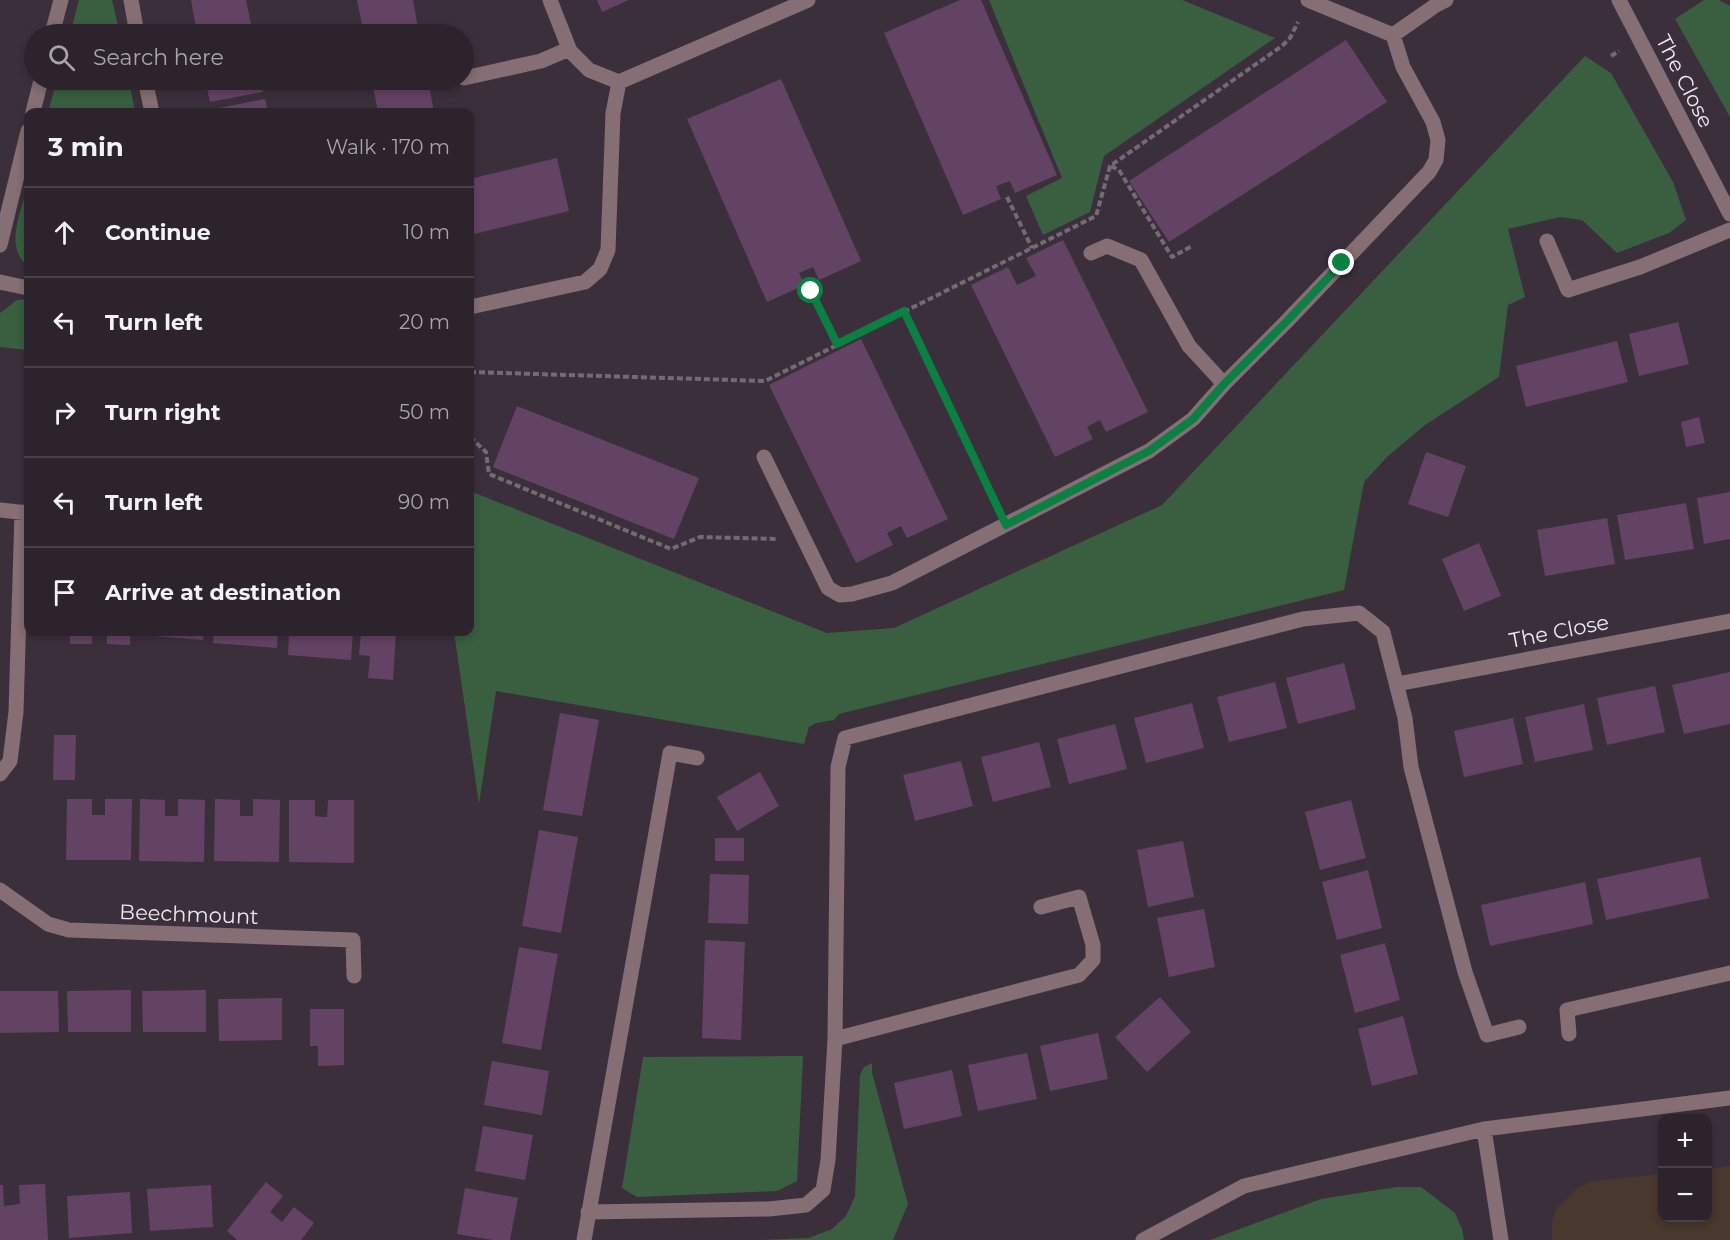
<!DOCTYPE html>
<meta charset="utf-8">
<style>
body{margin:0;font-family:Montserrat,sans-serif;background:#392f39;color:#f1f3f6}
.controls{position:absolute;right:18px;bottom:18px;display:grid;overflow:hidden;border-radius:12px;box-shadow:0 3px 9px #0003}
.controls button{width:54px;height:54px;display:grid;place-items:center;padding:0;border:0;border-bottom:2px solid #484049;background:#2d232d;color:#f1f3f6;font:30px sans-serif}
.stop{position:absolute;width:18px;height:18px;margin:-14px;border:4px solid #0b8043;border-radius:50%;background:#fff}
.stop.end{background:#0b8043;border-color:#fff;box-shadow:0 2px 6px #0008}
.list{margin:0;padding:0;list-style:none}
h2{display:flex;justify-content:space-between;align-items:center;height:78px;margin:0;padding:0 24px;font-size:26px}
h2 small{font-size:20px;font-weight:400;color:#a7a4aa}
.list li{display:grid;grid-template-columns:39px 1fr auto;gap:18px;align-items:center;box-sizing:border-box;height:90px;padding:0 24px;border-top:2px solid #484049}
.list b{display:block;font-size:22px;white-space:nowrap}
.list em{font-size:20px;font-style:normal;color:#a7a4aa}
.icon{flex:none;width:33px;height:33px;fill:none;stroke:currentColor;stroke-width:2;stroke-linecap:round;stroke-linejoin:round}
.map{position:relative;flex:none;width:1730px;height:1240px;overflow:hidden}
.search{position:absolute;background:#2d232d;box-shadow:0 3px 9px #0003;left:24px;top:24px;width:450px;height:66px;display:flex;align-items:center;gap:15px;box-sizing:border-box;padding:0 21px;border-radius:33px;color:#a7a4aa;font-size:22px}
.panel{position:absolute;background:#2d232d;box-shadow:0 3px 9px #0003;left:24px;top:108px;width:450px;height:528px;border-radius:12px}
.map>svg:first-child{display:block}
.commercial{fill:#48382d}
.green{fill:#3a5e40}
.building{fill:#634364}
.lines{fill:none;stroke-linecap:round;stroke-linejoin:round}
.path{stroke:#756975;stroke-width:4;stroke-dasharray:6 3;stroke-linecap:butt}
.minor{stroke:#856e74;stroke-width:15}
.route{stroke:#0b8043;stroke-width:8}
.labels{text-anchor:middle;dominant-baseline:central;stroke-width:6;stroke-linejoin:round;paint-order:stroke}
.street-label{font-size:21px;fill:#eee6ee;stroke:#3c2f3c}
</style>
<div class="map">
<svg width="1730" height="1240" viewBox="0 0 1730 1240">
<rect width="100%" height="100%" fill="#3c2f3c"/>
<path class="commercial" d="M1730,1166V1240H1552V1223L1556,1209L1579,1187L1594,1181L1662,1174V1218H1708V1169Z"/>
<path class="green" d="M79,0H112L120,34H70Z
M989,0H1182L1275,38L1104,156L1090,212L1043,235L1026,196L1062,178Z
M1704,0H1719L1730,6V117L1675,19Z
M1585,56L1611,73L1673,182L1686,220L1669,233L1617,253L1582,220L1560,217L1508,229L1525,297L1508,305L1499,377L1425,425L1387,457L1364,482L1344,590L839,714L834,720L816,723L809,727L804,744L496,691L479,804L454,632H470V491L827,633L894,628L1162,505Z
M57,80H129L135,112H48Z
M28,185V266C3,248 22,209 28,185Z
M28,299V350L0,347V313L17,300Z
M803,1056L797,1181L777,1191L637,1197L622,1188L643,1057Z
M872,1063V1073L908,1204L893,1240H762L809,1238L832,1229L846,1216L855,1196L860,1075L864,1067Z
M1397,1187H1421L1455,1213L1462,1229L1464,1240H1210L1321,1199Z"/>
<path class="building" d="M191,0H246L253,34H197Z
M357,0H413L419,34H364Z
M597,0H629L602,12Z
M960,0H981L1057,175L1015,193L1010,181L996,186L1001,199L963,215L884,33Z
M1346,40L1387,102L1169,242L1129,181Z
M781,79L861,261L819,280L813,267L799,273L805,285L767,302L687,119Z
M205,80H261L263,92L210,102Z
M372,80H428L434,112H378Z
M265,99L268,112H214L213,109Z
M557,158L569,211L470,235V179Z
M1063,240L1148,412L1106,432L1100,420L1087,427L1093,439L1055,457L971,285L1008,267L1017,285L1036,276L1026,258Z
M1678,322L1689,364L1639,376L1629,334Z
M861,339L948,519L907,538L901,526L887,533L893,545L856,563L769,385Z
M1617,341L1628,382L1526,407L1516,366Z
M517,406L699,478L674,539L493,467Z
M1699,417L1705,443L1686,447L1681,422Z
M1426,452L1466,466L1448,517L1408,504Z
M1730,492V539L1704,544L1697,498Z
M1686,503L1694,549L1625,560L1617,515Z
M1607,518L1615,564L1545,576L1537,530Z
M1479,543L1501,596L1464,611L1442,559Z
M70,632H92V644H70Z
M107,632H130V645L107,644Z
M140,632H204L203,640L140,635Z
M214,632H278L277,648L213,643Z
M289,632H353L351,660L288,655Z
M361,632H396L393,680L368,678L370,656L359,655Z
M1344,663L1356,709L1298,724L1286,678Z
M1730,672V724L1684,734L1672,685Z
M1275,682L1287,728L1229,742L1217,697Z
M1655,686L1665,732L1607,745L1597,698Z
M1192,703L1204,748L1146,763L1134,718Z
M1584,704L1593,750L1535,762L1525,717Z
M560,713L599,720L582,816L543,810Z
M1513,718L1523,764L1464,777L1454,731Z
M1115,724L1127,769L1069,784L1057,739Z
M54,735H76L75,780H53Z
M1039,742L1051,787L993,802L981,757Z
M961,761L973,806L915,821L903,775Z
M760,772L779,806L737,831L717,797Z
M67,799H92V815H105V799H132L131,860H66Z
M140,799L165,800V816H178V799L205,800L204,862L139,861Z
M215,799L240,800V816H253V799L280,800L279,862L214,861Z
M289,800H315V816L322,817H327L328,800H354V863L289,862Z
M1351,800L1366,858L1320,870L1305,812Z
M539,830L578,837L561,933L522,926Z
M715,838H744V861H715Z
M1183,841L1194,897L1148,907L1137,850Z
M1700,857L1709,898L1606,920L1597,879Z
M1368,870L1382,928L1337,940L1322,882Z
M710,874L749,875L748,924L708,923Z
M1585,882L1593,924L1490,946L1481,905Z
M1204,909L1215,967L1169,977L1157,918Z
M705,940L745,942L741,1040L702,1038Z
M1385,943L1400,1000L1355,1013L1340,955Z
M519,947L558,954L541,1050L502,1043Z
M131,990V1032H68L67,991Z
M206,990V1032H143L142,991Z
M0,991H58L59,1032L0,1033Z
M1160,997L1191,1032L1147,1072L1115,1037Z
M282,998V1040L219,1041L218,999Z
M310,1009H344V1065L318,1066V1046H310Z
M1403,1016L1418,1074L1372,1086L1358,1029Z
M1098,1033L1108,1079L1050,1091L1040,1046Z
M1027,1053L1037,1099L978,1111L968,1065Z
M492,1061L549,1071L542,1115L484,1105Z
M952,1070L962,1116L904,1129L894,1083Z
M483,1126L533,1135L525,1180L475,1171Z
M266,1182L283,1196L270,1212L282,1222L294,1207L314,1223L301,1240H237L227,1231Z
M45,1184L48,1240H0V1185H3L4,1206L20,1204L19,1185Z
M211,1185L213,1227L150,1231L147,1189Z
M465,1188L518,1198L510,1240H493L457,1234Z
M130,1192L132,1233L69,1238L67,1196Z"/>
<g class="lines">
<path class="path" d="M1611,56L1619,51
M1111,166L1119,170L1172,257L1192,246
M1007,197L1032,248
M811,291L837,344
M904,311L995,503
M470,372L765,381L1096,216L1110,166L1282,46L1290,38L1298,22
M470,437L486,452L489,474L671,549L700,537L778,539"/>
<path class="minor" d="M131,0L137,34
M550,0L570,51L589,70L619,82
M1308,0L1393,35L1436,5L1446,0
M1619,0L1730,214
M52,34L61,0
M464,78L541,61L569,49
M145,80L152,112
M619,82L808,0
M33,112L41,80
M1547,241L1568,290L1640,267L1730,230
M0,245L28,131
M1091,253L1107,246L1141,260L1189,346L1224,384
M0,282L28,288
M470,307L585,282L600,269L608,250L613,113L619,82
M764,457L828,588L840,595L852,594L892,583L1149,451L1193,419L1224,384L1286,322L1429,172L1436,160L1438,140L1433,122L1403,67L1393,35
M0,510L28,513
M1397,684L1730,621
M0,774L10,761L16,712L22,512
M0,890L48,924L69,930L353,940L354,976
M1569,1034L1567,1010L1730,973
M835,1039L1079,975L1093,960V945L1079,897L1041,907
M1484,1129L1501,1240
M588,1212L769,1209L806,1205L823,1190L828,1160L835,1039L838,767L845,738L1303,619L1359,613L1383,632L1405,718L1411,767L1465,972L1487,1035L1519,1027
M584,1240L670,753L697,758
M1143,1240L1244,1186L1484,1129L1730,1098"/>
</g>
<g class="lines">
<path class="route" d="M811,291L837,344L904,311L1006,525L1149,451L1193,419L1224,384L1286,322L1342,263"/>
</g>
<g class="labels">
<g class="street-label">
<text transform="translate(1685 81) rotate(63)">The Close</text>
<text transform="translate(1559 631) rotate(-11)">The Close</text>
<text transform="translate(189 914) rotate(2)">Beechmount</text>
</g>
</g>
</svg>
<div class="controls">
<button>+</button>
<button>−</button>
</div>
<div class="stop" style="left:811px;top:291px"></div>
<div class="stop end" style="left:1342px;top:263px"></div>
<div class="search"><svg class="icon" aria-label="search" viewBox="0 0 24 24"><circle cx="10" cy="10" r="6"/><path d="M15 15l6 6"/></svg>Search here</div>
<section class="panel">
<h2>3 min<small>Walk · 170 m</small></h2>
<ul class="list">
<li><svg class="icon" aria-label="ahead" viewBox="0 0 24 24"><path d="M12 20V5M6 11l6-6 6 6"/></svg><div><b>Continue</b></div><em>10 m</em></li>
<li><svg class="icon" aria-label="left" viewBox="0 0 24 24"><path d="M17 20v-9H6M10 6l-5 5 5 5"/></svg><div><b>Turn left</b></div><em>20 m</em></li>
<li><svg class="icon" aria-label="right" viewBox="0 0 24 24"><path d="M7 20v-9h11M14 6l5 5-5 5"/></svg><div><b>Turn right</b></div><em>50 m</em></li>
<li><svg class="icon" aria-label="left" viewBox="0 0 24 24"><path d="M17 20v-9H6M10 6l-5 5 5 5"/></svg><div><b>Turn left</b></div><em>90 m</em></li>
<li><svg class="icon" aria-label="arrive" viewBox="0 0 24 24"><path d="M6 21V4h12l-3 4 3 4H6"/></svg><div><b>Arrive at destination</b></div></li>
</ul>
</section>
</div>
